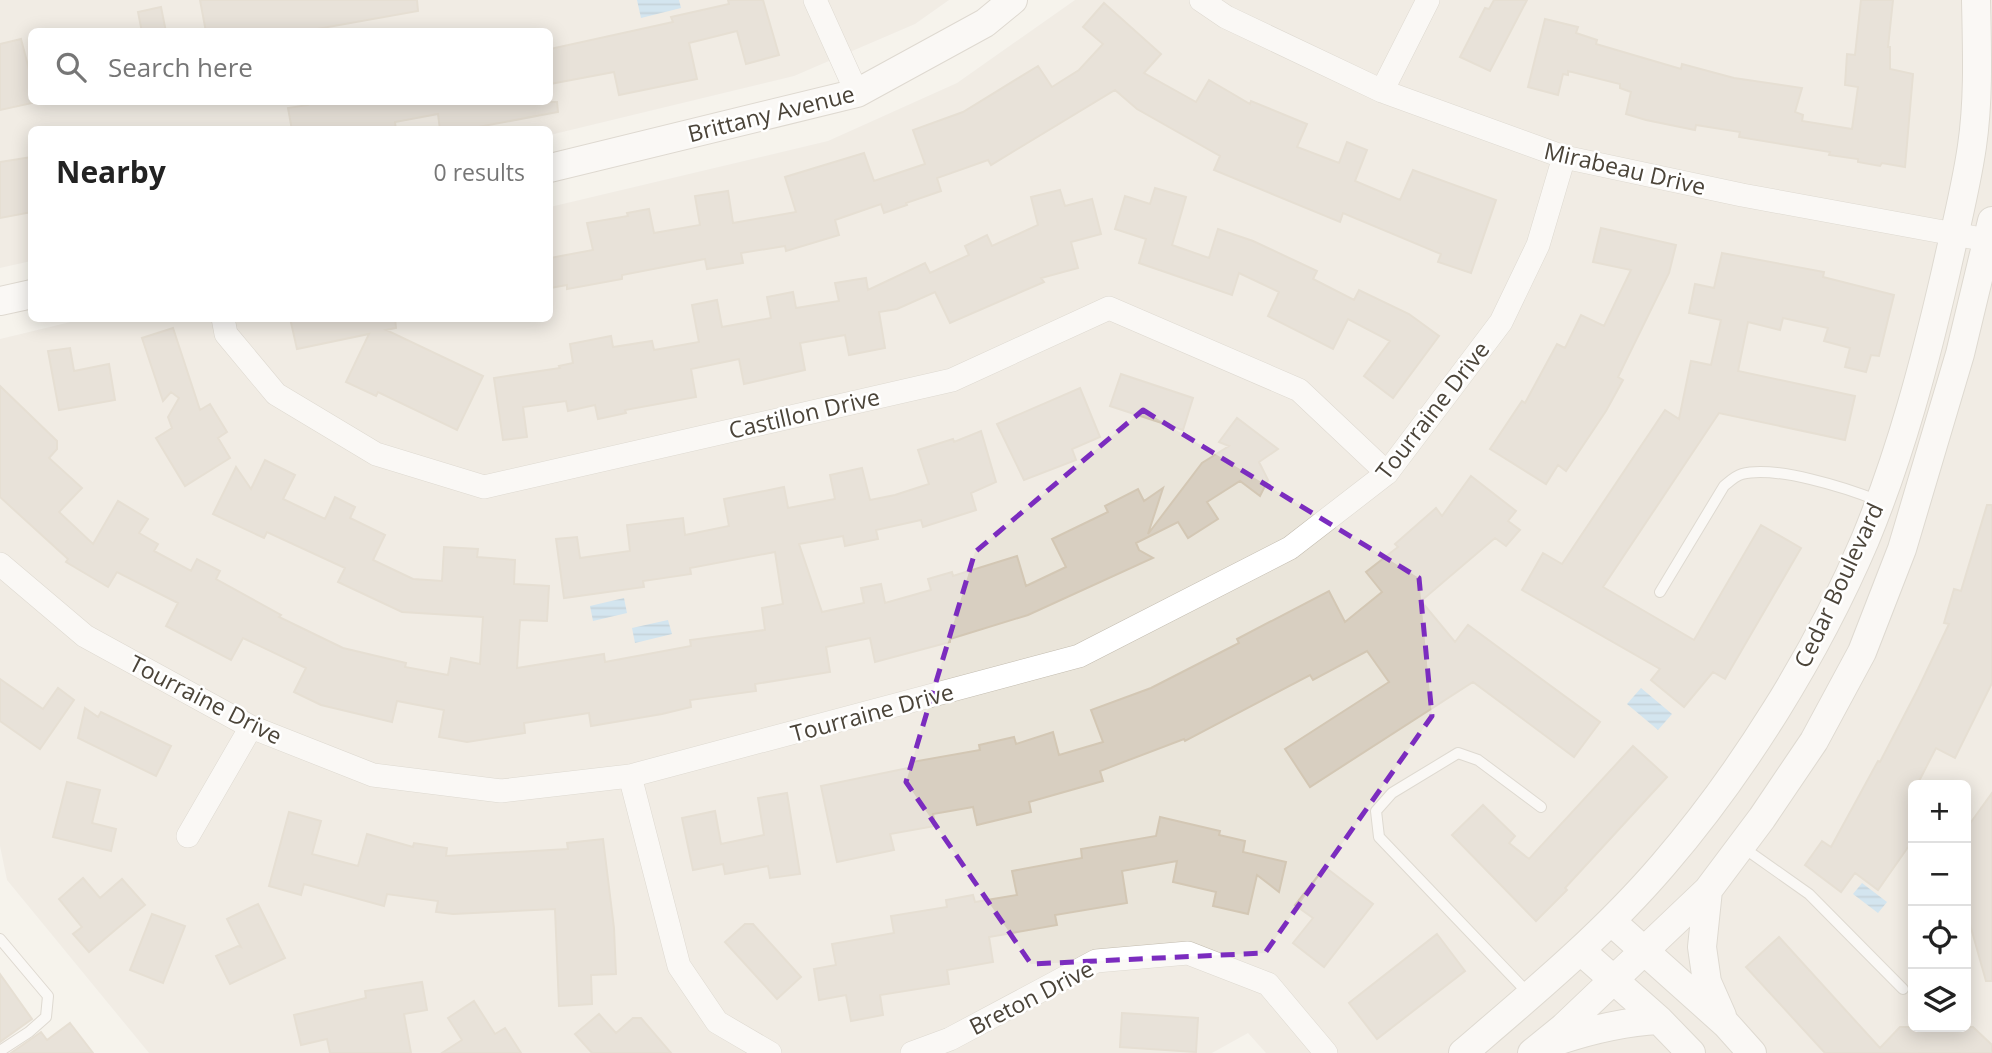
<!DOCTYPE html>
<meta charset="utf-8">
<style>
body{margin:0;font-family:"Open Sans",sans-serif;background:#f2f2f2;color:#222}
.controls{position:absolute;right:21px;bottom:21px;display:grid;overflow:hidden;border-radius:10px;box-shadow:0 4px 18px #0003}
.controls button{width:63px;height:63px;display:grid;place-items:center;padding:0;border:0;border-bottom:2px solid #e0e0e0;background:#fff;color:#222;font:35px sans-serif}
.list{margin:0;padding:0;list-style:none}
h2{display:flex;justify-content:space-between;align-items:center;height:91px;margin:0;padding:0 28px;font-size:30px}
h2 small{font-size:23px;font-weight:400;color:#767676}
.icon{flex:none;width:38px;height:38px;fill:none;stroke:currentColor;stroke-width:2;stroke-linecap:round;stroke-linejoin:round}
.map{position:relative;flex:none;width:1992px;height:1053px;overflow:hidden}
.search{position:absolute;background:#fff;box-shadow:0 4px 18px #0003;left:28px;top:28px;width:525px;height:77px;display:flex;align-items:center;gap:18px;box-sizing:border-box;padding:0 24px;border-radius:10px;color:#767676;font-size:26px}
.panel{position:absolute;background:#fff;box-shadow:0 4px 18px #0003;left:28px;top:126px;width:525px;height:196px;border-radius:10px}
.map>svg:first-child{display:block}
.residential{fill:#eae5da;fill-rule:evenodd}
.water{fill:url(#water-rules)}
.building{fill:#d8cfc1;stroke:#d3c7b4;stroke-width:2}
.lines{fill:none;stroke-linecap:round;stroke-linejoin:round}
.service-casing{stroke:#c2bbae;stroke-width:12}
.minor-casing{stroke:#c2bbae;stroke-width:24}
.tertiary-casing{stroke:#c2bbae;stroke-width:30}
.service{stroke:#fff;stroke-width:10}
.minor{stroke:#fff;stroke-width:23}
.tertiary{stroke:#fff;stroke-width:28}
.marked{fill:none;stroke:#7b2cbf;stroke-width:5;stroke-dasharray:14 9;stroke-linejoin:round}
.labels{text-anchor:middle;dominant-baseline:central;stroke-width:5;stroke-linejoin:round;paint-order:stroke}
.street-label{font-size:23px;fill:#4b4439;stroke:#fff}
</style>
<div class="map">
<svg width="1992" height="1053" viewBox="0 0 1992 1053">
<defs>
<pattern id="water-rules" width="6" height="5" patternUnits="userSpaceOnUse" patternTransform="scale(1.75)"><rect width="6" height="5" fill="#a9d4f2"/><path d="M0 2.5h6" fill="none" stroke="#8caec5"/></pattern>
</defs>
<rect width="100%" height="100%" fill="#f6f3ec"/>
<path class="residential" d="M0,0H949L915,24L794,76L550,135V130H32L31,261L0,268ZM32,32H550V102H32Z
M1075,0H1992V1053H1266L1248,1033L1212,1053H149L7,880L0,846V339L87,318H550V207L828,141L957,83ZM1913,785H1966V1027H1913Z"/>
<path class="water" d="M637,0H679L681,8L641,18Z
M624,598L627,613L593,621L590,606Z
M668,620L672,634L635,643L632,628Z
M1641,688L1672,714L1658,730L1627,704Z
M1862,883L1887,902L1878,913L1853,894Z"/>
<path class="building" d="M200,0H417L418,11L300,32H206Z
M728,0H763L779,55L746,64L737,31L689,43L697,79L619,95L614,72L550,84V49L673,22L671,17L729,4Z
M1494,0H1527L1490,71L1460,57L1485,8L1489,9Z
M1861,0H1893L1888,47H1890V69L1913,74L1905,167L1882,163L1880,166L1858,162V159L1829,155L1830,152L1739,137L1740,132L1696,125L1695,130L1646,120L1626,114L1631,92L1620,88V84L1568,71V75L1563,74L1558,95L1528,87L1545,19L1578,27L1576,33L1597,40L1596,44L1681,69L1682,64L1734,78L1802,88L1795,112L1803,115L1802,121L1852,129L1858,87L1845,85L1847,54L1855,55Z
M1104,3L1161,54L1144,73L1196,102L1209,80L1250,104L1251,101L1307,124L1297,147L1339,163L1347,142L1367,150L1355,181L1400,200L1413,170L1496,200L1471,273L1438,262L1441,254L1343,213L1340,222L1214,170L1220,156L1137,109L1115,90L991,165L988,160L937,178L941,191L906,203L907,205L884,213L881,204L835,220L839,235L786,251L785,246L741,253L743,263L707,269L705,259L622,275V279L567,289V285L550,288V258L593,250L587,223L628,216L627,213L649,209L654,233L700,225L695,196L728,191L733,223L796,212L785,177L864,153L874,181L925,164L913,130L963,112L1038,66L1052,87L1079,70L1103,44L1083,27Z
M161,7L166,32H142L138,12Z
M21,39L32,81V103L0,110V44Z
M307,102H557L558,112L462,130H440L438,114L395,122L396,130H292L288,108L308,105Z
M32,157V212L0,218V162Z
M1155,188L1186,197L1172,245L1209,258L1218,229L1253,241L1317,271L1313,279L1354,300L1359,290L1409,314L1439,336L1393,398L1364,376L1390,341L1348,319L1333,349L1268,316L1279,292L1239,273L1232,295L1139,263L1146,239L1115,229L1125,196L1150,204Z
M1060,190L1065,206L1092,199L1101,234L1071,242L1078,268L1041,278L1044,282L950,323L935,292L897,309L879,312L885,348L849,355L845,335L800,343L805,370L744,384L739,359L691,369L696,397L625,410L626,413L598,419L595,405L568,411L566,401L523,407L527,437L503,440L494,378L560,368L559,366L573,363L570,344L611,336L613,347L652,341L654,350L699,342L692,305L717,300L722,327L771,318L767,297L793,292L796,308L839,301L835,283L866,278L868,290L925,263L930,273L969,255L965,246L987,235L992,246L1038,225L1031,197Z
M1601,228L1676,245L1669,273L1618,377L1623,380L1606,411L1566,471L1558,465L1546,484L1490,449L1522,401L1525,403L1557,344L1565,348L1581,315L1604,326L1631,270L1593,262Z
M1722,253L1824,272L1823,277L1894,295L1879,356L1871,355L1866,372L1845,367L1850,348L1824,341L1828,328L1783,318L1780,330L1748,322L1738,371L1855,396L1845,440L1719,413L1603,587L1694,640L1761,525L1801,548L1725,679L1713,672L1684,707L1651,680L1660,669L1522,590L1543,553L1562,564L1665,410L1679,419L1691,361L1711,365L1721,320L1689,313L1695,284L1714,288Z
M290,318H395L396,328L386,330L483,376L457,430L378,392L376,396L346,382L369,334L297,349Z
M173,328L200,410L210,404L227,432L218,438L230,458L185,486L156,438L172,428L168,417L179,398L171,392L163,401L142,338Z
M70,348L74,371L109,364L115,400L59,410L48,351Z
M1121,374L1193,398L1183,430L1110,406Z
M0,386L57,441V449L49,458L82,488L59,512L93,544L118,501L148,519L139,533L158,544L154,551L191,571L197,559L220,571L216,579L281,615L279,617L343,648L406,663L405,667L448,675L451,658L480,664L483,617L402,612L338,582L345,568L267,532L264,538L213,514L236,467L251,489L265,460L295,475L283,499L325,519L335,497L355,507L350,518L385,535L373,560L413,579L442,581L444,547L478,549L477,557L515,560L514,584L549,586L547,621L520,620L517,668L604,654L605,662L691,646L690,640L765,630L762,608L783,604L775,552L690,568L691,574L643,581L644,587L564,598L556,539L577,537L580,558L630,551L627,525L683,518L685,535L729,526L724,499L784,487L788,508L835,499L830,475L862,468L870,500L895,495L929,484L918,450L953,439L954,442L981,431L996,482L971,493L976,510L923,527L921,520L876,530L878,539L845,546L843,536L799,544L822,612L864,603L861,588L881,584L885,603L931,590L928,579L952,572L953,576L1017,556L1026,586L1066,567L1052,539L1108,512L1105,506L1138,489L1144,501L1163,488L1148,534L1202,463L1229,446L1219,442L1237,418L1278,449L1259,462L1268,480L1260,496L1240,481L1207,502L1218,519L1188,538L1178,522L1136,543L1139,550L1153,558L1028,615L950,639V642L875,662L870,638L826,647L830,672L755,684L756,691L690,700L691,707L662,714L591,726L589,713L524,723L525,733L467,742L439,737L444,710L397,701L392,722L321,705L294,692L306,668L243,638L231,660L166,626L178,603L117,572L108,587L66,562L68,559L0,497Z
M1080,388L1100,437L1072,449L1076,460L1024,480L997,424Z
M1471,476L1516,511L1508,521L1520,530L1506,546L1495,538L1421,601L1455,642L1468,625L1600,722L1574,757L1473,682L1310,787L1285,749L1389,682L1367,651L1313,680L1310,675L1185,741L1184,739L1100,771L1103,781L1029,802L1031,812L977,825L973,807L933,814L935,826L890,834L894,850L837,862L821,786L913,767L912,762L980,750L979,745L1014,737L1016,744L1053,732L1059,755L1103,742L1091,710L1151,688L1239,643L1237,639L1329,591L1345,622L1382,592L1366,572L1398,547L1395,544L1436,508L1442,516Z
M1987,505H1992V683L1955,758L1936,748L1917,785H1913V840L1878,890L1855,873L1841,892L1805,865L1822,841L1831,847L1878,761L1880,762L1918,689L1949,624L1944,623L1954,589L1961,591Z
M0,679L43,709L58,688L74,700L40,749L0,721Z
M85,708L98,717L101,712L171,746L156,776L78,738Z
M1633,746L1667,777L1565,888L1567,890L1536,921L1452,835L1483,805L1515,836L1509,843L1529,859Z
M67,782L100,790L92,823L116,829L111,851L53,837Z
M787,793L800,874L770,878L768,866L725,874L723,864L693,870L682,818L715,811L721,844L764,835L758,798Z
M1992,793V981H1986L1966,910V829Z
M289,812L321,821L312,854L358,866L367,834L413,847L414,843L447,848L446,856L568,849L567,843L603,839L614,928L616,974L591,975L592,1004L559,1006L555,909L453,914L436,912L438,901L387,894L384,906L304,884L301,895L269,886Z
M1160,817L1220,831L1219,835L1245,841L1243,852L1286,862L1279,892L1257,875L1248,914L1213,906L1216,892L1173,882L1177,861L1122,871L1127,903L1055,915L1057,925L989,937L993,962L947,970L949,984L880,995L883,1015L851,1021L846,995L819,1000L814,969L836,965L832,944L894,933L891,916L947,907L946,900L973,895L975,902L1017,895L1012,871L1082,858L1081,849L1156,836Z
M1325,867L1373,904L1324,967L1293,943L1313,918L1295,905Z
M83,878L100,898L122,879L145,905L89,952L73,934L82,927L59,899Z
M258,904L285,958L230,984L216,956L238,946L241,947L227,919Z
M152,914L185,926L163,983L130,970Z
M745,924H753L801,977L777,999L725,942Z
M1437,934L1465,971L1377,1039L1349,1003Z
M1779,937L1880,1048L1900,1027H1973L1992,1045V1053H1825L1746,967Z
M0,974L32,1019L0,1042Z
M422,982L427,1010L404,1014L411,1053H330L327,1039L301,1045L294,1015L366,998L365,991Z
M474,1001L495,1034L505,1028L521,1053H442L462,1040L448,1018Z
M1122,1013L1198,1018L1196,1052L1120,1047Z
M599,1014L616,1033L633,1018H641L671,1053H592L575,1034Z
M70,1023L93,1053H11L41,1032L47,1040Z"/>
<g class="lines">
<g class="service-casing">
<path id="service" d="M1660,592L1724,486C1730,481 1735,476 1742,474C1775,465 1847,488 1879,501
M1741,846L1809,894L1903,989
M0,939L48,996L46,1017L29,1032L0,1051
M1529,994L1379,837L1376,811L1392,793L1458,753L1478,760L1541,807"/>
</g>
<g class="minor-casing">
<path id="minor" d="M815,0L857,93
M1201,0L1226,17L1382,91L1564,157L1742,195L1992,241
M1382,91L1428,0
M223,318L226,334L276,394L376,454L484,487L952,380L1109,308L1299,390L1387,473
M0,564L85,636L251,727L373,775L501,791L630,776L1079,656L1290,548L1387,473L1501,322L1538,245L1564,157
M630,776L679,966L717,1022L770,1053
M188,836L251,727
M912,1053L950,1039L1096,961L1188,953L1268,984L1326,1053"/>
</g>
<g class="tertiary-casing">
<path id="tertiary" d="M550,168L857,93L985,23L1013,0
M0,301L32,294
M1708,890L1702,947L1707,982L1722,1016
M1612,922L1726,1024L1752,1053
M1581,951L1659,1020L1691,1053
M1554,1042C1589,1030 1622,1022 1659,1020
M1463,1053C1533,993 1603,935 1663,865C1743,772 1817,653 1865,540C1901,453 1925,362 1946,271C1955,230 1966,188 1972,146C1979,98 1977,49 1976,0
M1532,1053L1564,1027L1708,890L1762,818L1814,741L1862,652L1902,549L1960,354L1992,221"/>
</g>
<use href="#service" class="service"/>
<use href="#minor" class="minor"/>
<use href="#tertiary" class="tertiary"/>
</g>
<path d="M0 0H1992V1053H0ZM1143,410L1419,578L1432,716L1265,953L1031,964L906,782L975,552Z" fill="#f6f3ec" fill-opacity=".55" fill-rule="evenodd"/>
<path class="marked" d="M1143,410L1419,578L1432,716L1265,953L1031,964L906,782L975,552Z"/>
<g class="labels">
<g class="street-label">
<text transform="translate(771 113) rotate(-14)">Brittany Avenue</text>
<text transform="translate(1625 168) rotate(13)">Mirabeau Drive</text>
<text transform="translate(1432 410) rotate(-52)">Tourraine Drive</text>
<text transform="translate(804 413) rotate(-13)">Castillon Drive</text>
<text transform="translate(1838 585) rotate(-65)">Cedar Boulevard</text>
<text transform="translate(206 699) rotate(27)">Tourraine Drive</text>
<text transform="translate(872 712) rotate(-15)">Tourraine Drive</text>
<text transform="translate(1031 997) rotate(-27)">Breton Drive</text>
</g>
</g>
</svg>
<div class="controls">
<button>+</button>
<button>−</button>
<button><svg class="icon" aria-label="locate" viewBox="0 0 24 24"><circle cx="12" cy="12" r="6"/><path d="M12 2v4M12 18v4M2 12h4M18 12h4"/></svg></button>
<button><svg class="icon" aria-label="layers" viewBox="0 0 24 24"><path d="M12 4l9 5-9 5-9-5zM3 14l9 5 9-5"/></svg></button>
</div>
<div class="search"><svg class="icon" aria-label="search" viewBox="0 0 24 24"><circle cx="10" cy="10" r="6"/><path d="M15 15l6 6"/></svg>Search here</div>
<section class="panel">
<h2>Nearby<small>0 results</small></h2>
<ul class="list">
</ul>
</section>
</div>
